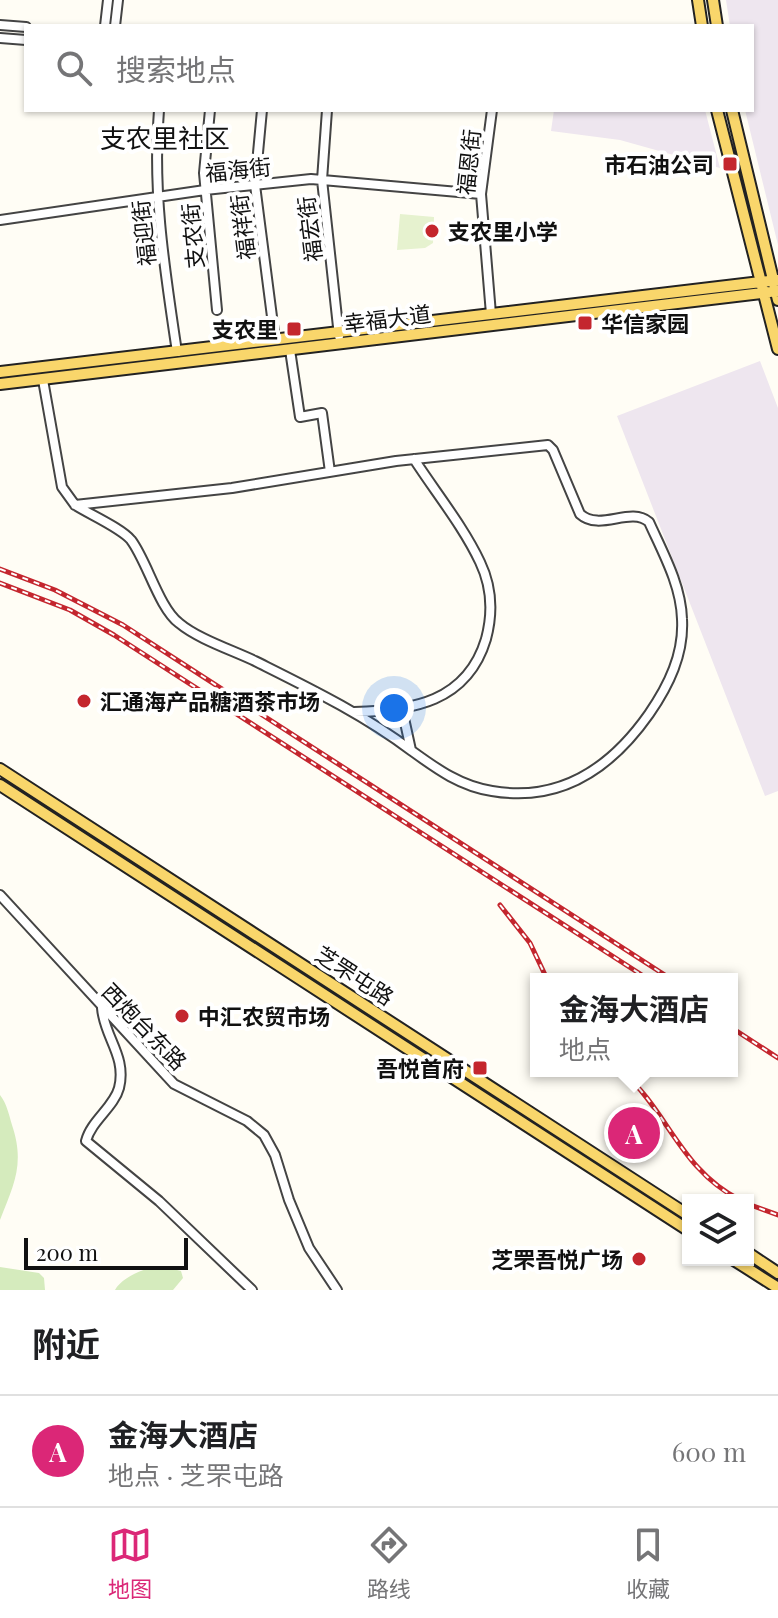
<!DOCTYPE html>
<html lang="zh">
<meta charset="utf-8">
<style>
body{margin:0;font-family:"Playfair Display","Noto Sans SC",serif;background:#f6f6f6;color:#202124}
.controls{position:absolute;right:24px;bottom:24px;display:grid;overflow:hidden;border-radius:0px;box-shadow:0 2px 6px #0004}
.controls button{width:72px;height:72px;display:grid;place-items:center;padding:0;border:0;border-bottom:2px solid #e0e0e0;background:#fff;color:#202124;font:40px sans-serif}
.scale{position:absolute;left:24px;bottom:20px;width:164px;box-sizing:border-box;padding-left:8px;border:4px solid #111;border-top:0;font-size:22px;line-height:28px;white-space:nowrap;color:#111;-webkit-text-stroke:6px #fff;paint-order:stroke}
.you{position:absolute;left:394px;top:708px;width:28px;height:28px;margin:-20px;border:6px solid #fff;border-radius:50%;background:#1a73e8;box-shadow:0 0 0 12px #1a73e833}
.badge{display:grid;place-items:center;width:52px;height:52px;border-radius:50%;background:#db2777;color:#fff;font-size:26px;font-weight:700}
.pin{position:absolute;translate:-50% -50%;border:4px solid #fff;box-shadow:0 2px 8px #0006}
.popup{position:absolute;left:530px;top:973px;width:208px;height:104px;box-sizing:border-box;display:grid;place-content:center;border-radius:0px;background:#fff;filter:drop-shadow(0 2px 6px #0005);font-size:26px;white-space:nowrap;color:#757577}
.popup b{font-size:30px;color:#202124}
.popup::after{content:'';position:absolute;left:50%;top:100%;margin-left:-16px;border:16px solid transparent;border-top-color:#fff}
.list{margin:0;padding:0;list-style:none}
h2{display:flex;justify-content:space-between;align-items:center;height:104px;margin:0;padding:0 32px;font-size:34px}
h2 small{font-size:26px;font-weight:400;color:#757577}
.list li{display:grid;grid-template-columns:52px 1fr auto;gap:24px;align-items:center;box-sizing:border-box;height:112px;padding:0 32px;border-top:2px solid #e0e0e0}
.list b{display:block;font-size:30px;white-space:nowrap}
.list p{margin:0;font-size:26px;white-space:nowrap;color:#757577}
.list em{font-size:26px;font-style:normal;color:#757577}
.icon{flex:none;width:44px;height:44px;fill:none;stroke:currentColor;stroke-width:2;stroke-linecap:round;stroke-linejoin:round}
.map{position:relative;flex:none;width:778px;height:1290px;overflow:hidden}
.search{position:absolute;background:#fff;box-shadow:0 2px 6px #0004;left:24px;right:24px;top:24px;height:88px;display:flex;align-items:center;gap:20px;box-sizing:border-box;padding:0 28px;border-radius:0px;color:#757577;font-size:30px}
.sheet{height:216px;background:#fff}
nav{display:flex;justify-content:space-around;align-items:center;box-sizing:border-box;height:112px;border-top:2px solid #e0e0e0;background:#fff;font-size:22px;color:#757577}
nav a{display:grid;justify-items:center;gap:4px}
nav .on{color:#db2777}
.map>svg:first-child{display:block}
.industrial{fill:#eee6ef}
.green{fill:#d5ebbd}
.pitch{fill:#e6f2cf}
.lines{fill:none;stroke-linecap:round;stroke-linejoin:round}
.minor-casing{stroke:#444;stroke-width:12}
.major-casing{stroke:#222;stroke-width:14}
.minor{stroke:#fff;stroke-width:8}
.major{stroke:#f9d66b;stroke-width:10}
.rail-casing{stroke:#c4262e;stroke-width:5}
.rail{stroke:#fff;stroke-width:2;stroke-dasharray:6;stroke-linecap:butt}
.poi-dot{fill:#c4262e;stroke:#fff;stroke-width:3}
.labels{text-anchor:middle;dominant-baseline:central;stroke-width:8;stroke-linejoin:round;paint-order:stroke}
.street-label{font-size:22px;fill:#111;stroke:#fff}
.poi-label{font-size:22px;font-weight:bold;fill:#111;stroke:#fff;text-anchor:end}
.quarter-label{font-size:26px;fill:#111;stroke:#fff}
</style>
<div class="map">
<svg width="778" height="1290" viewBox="0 0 778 1290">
<rect width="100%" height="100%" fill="#fffdf5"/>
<path class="industrial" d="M726,0H778V245L745,110H752V26H730Z
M554,110H705L720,168L620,140L551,131Z
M760,361L778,408V791L765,796L617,416Z"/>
<path class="green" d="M0,1095C7,1104 9,1115 12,1125C25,1164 14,1184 0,1220Z
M161,1266L181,1271L183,1278L173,1290H115C122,1277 146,1267 161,1266Z
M0,1267L39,1273L44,1278L45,1290H0Z"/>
<path class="pitch" d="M400,214L434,217L433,243L425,248L397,250Z"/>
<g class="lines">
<g class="minor-casing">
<path id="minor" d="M0,25L26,27
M105,26L108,0
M115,26L118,0
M0,38L26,40
M159,110C152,192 165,271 177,352
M210,110L204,173L217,310
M262,110L255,185L275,340
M327,110L322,180L339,336
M0,220L205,190L311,179L481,194
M491,314L481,194L492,110
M290,350L300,417L322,413L330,472
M43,380L62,487L75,505C89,514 121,528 131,540C147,561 159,608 179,623C198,639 232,650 255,661C309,688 363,714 412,751C437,769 460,786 492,791C561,803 611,768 649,714C669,685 684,654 682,619C681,585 663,553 649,522C630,506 600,532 580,514L553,450L548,445L396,461L232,488L75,505
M402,709L411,750
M354,712C412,711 467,702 486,639C493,613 492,587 480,562C463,526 436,493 414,459
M0,895L174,1084L247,1121L264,1135L275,1155L289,1200L309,1248L337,1290
M102,1008C104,1037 127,1056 119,1088C114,1107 91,1121 86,1141L159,1201L252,1290"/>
</g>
<g class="major-casing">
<path id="major" d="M698,0L702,26
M713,0L717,26
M717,110L778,349
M732,110L778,300
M0,372L778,280
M0,384L778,291
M0,769L688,1215
M0,785L688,1230
M748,1253L778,1273
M734,1260L778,1288"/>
</g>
<use href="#minor" class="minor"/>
<use href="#major" class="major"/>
<g class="rail-casing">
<path id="rail" d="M0,569L55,590L123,625L671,979
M0,583L70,610L114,635L648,979
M500,905L530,943L547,979
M732,1028L778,1058
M622,1071C669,1113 680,1169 740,1200
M748,1204L778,1215"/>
</g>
<use href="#rail" class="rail"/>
</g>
<g class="poi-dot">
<rect x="722" y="156" width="16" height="16" rx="4"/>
<circle cx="432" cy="231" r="8"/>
<rect x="577" y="315" width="16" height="16" rx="4"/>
<rect x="286" y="321" width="16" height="16" rx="4"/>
<circle cx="84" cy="701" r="8"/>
<circle cx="182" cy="1016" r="8"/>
<rect x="472" y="1060" width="16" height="16" rx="4"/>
<circle cx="639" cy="1259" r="8"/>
</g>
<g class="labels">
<g class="street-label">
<text transform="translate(468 162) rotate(-84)">福恩街</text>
<text transform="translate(238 169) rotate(-6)">福海街</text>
<text transform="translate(242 227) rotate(-97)">福祥街</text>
<text transform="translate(309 229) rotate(-97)">福宏街</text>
<text transform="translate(143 233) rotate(-96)">福迎街</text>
<text transform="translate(192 236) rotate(-95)">支农街</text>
<text transform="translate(387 318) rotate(-7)">幸福大道</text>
<text transform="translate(355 975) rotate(33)">芝罘屯路</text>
<text transform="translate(145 1026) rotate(46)">西炮台东路</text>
</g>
<g class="poi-label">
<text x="714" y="164">市石油公司</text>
<text x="448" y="231" text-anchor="start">支农里小学</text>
<text x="601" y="323" text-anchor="start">华信家园</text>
<text x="278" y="329">支农里</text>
<text x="100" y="701" text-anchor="start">汇通海产品糖酒茶市场</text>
<text x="198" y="1016" text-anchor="start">中汇农贸市场</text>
<text x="464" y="1068">吾悦首府</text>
<text x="623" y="1259">芝罘吾悦广场</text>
</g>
<g class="quarter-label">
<text x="165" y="137">支农里社区</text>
</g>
</g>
</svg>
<div class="controls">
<button><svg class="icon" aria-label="layers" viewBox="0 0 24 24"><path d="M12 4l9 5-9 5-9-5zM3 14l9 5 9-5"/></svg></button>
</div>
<div class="scale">200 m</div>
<div class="you"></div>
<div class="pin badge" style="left:634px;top:1133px">A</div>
<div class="popup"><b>金海大酒店</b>地点</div>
<div class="search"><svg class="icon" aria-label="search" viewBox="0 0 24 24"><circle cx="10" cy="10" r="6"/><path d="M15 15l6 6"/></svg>搜索地点</div>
</div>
<section class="sheet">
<h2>附近<small></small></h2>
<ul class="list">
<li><span class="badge">A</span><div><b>金海大酒店</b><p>地点 · 芝罘屯路</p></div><em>600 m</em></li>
</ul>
</section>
<nav>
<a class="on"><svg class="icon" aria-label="map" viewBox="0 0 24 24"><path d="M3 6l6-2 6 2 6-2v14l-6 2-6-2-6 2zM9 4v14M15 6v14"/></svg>地图</a>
<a><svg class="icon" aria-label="directions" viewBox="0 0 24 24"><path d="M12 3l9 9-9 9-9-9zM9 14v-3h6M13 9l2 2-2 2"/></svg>路线</a>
<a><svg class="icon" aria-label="saved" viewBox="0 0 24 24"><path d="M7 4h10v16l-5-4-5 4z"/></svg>收藏</a>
</nav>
